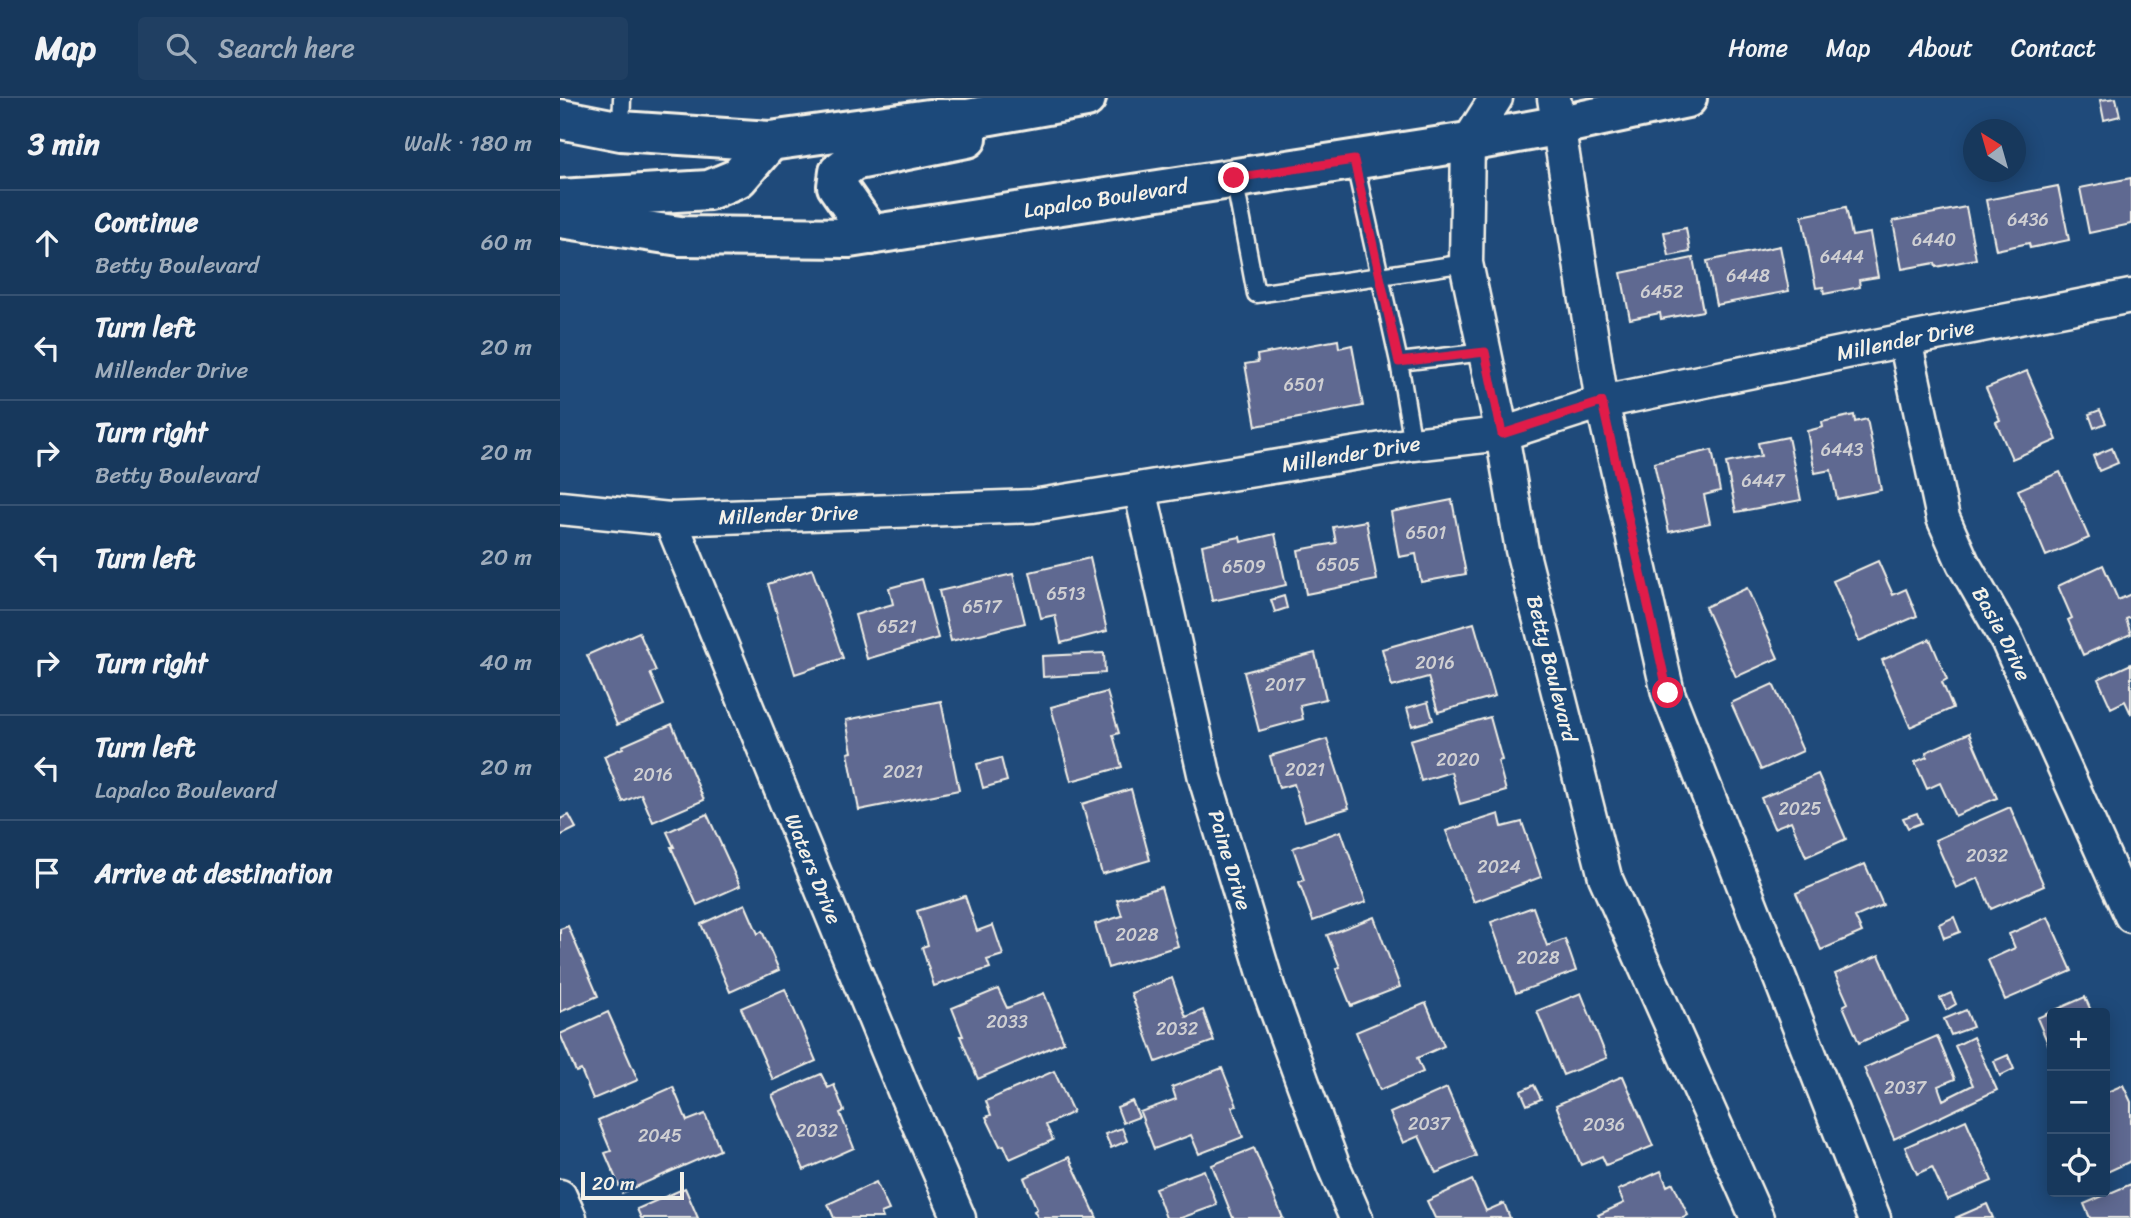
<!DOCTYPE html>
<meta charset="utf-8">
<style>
body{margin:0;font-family:Sriracha,sans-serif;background:#203f62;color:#f1f3f6}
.controls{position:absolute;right:21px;bottom:21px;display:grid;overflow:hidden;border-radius:7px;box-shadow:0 4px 18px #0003}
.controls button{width:63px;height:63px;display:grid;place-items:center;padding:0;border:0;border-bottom:2px solid #365272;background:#17385c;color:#f1f3f6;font:35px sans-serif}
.compass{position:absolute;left:1403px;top:21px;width:63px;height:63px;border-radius:50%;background:#17385c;box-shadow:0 4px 18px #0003;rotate:323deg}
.scale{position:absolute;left:21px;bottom:18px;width:103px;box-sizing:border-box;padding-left:7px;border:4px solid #f4f1e8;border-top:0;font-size:19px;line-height:24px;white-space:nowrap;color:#f4f1e8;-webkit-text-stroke:5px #1f4a7a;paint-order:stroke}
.stop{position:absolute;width:21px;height:21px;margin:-16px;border:5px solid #e11d48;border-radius:50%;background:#fff}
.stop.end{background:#e11d48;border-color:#fff;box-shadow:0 2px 7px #0008}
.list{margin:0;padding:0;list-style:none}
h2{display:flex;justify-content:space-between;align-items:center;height:91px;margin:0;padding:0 28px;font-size:30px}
h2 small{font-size:23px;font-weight:400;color:#9eacbb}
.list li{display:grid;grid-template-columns:46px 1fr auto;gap:21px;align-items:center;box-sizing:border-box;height:105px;padding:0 28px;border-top:2px solid #365272}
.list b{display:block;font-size:26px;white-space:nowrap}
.list p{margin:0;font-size:23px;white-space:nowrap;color:#9eacbb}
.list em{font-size:23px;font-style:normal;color:#9eacbb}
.icon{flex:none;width:38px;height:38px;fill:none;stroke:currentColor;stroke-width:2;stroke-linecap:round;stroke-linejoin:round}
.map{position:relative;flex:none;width:1571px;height:1120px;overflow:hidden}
header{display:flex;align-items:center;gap:42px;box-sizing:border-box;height:98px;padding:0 35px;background:#17385c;border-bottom:2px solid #365272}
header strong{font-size:33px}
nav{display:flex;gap:38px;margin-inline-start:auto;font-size:24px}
.search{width:490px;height:63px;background:#203f62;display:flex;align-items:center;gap:18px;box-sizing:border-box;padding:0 24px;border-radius:7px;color:#9eacbb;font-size:26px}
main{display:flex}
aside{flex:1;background:#17385c}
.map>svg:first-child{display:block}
.building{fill:#5f6991;stroke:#f4f1e8;stroke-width:2}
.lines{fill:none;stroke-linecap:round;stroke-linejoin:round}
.lane-casing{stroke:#f4f1e8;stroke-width:21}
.street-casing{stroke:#f4f1e8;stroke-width:37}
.primary-casing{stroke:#f4f1e8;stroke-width:44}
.lane{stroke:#1f4a7a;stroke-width:16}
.street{stroke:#1f4a7a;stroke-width:32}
.primary{stroke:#1f4a7a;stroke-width:38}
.route{stroke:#e11d48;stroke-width:9}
.labels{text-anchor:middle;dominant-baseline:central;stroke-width:7;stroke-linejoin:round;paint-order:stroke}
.number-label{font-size:18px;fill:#cfcfd2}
.street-label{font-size:21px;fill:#f4f1e8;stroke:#1f4a7a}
</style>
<header>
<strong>Map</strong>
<div class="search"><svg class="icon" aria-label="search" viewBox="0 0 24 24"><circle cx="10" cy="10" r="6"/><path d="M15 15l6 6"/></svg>Search here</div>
<nav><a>Home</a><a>Map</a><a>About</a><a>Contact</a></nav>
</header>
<main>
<aside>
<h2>3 min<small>Walk · 180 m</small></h2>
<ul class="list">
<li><svg class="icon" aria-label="ahead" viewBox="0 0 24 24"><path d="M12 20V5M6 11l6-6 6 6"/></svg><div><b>Continue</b><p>Betty Boulevard</p></div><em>60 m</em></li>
<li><svg class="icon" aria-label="left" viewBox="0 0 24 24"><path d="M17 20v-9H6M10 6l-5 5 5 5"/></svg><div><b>Turn left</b><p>Millender Drive</p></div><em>20 m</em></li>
<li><svg class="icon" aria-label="right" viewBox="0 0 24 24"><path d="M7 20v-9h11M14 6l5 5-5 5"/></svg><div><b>Turn right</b><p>Betty Boulevard</p></div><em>20 m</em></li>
<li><svg class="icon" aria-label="left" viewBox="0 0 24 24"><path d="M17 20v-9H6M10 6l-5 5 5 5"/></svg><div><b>Turn left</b></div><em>20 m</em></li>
<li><svg class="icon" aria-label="right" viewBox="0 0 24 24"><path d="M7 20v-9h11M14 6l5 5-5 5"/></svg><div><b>Turn right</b></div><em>40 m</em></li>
<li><svg class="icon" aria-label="left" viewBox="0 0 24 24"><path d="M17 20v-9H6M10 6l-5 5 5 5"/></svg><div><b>Turn left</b><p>Lapalco Boulevard</p></div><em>20 m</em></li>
<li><svg class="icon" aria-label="arrive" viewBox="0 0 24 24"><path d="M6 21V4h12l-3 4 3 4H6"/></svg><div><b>Arrive at destination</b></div></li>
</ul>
</aside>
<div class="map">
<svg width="1571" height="1120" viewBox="0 0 1571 1120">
<rect width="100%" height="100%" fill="#1f4a7a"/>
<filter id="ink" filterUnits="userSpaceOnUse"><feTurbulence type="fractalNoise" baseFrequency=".0143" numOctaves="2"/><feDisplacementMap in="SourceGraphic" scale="14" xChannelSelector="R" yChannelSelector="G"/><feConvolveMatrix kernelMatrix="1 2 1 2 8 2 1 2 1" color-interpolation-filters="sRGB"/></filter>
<g filter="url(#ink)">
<path class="building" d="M1556,0L1560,18L1544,22L1540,2Z
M1571,80V126L1529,135L1520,90Z
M1498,88L1509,142L1470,150L1469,145L1436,152L1426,102Z
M1286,109L1292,138L1310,135L1318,179L1299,182L1300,189L1264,196L1263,189L1256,190L1242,118Z
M1406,109L1416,161L1376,169L1375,165L1342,171L1333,123Z
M1126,130L1130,154L1109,158L1104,134Z
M1220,148L1229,193L1156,207L1147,163Z
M1133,160L1143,213L1101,221L1100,215L1070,221L1061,175Z
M778,242L779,250L792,247L803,308L696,328L685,266L698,264L697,257Z
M1467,273L1497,342L1452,361L1436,324L1440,322L1426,290Z
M1540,312L1546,325L1534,330L1529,316Z
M1294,317L1295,324L1307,321L1321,392L1277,401L1271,372L1255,375L1247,333L1263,329L1262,324Z
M1228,339L1241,402L1176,414L1166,365L1201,358L1198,345Z
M1552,350L1558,365L1539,373L1533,358Z
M1152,352L1160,393L1144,397L1150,425L1109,434L1094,365Z
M1500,374L1529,440L1486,458L1458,392Z
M892,402L906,476L861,484L856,456L839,459L831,414Z
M806,423L817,482L746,496L738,452L776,445L773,429Z
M715,436L726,487L652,503L642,447L680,439L681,444Z
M530,460L547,533L501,545L495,517L481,520L470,474Z
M1318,463L1333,497L1346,491L1357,518L1299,543L1273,483Z
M1543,467L1558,502L1571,496V519L1566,521L1571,536L1523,557L1508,522L1512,520L1498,488Z
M252,471L283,560L235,576L208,486Z
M453,476L465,525L391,543L379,493Z
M362,481L378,540L307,561L295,517L333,506L329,490Z
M1187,490L1218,560L1176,579L1145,509Z
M724,498L727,510L715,514L711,502Z
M914,525L935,598L878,614L868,579L832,589L822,551Z
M79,534L96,573L90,575L104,607L57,627L27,557Z
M1370,541L1387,581L1382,584L1393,610L1350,629L1322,562Z
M544,555L545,575L483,579L482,558Z
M755,555L766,601L740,607L743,621L699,633L684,574Z
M1571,566V616L1565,603L1551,610L1538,581Z
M1213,586L1243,653L1201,672L1171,605Z
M547,594L559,635L553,637L562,669L511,683L491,609Z
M381,603L399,692L299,712L288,655L292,654L286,622Z
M868,604L873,622L852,628L847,610Z
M930,619L942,662L938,663L946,693L900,706L891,674L861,683L850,642Z
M112,626L144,702L93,724L81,696L63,704L44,658L63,650L62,648Z
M1409,635L1437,700L1395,718L1380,685L1367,691L1355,664L1367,659L1366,654Z
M767,641L789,710L745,723L734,686L719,690L710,658Z
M441,660L447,683L423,690L417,666Z
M1258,676L1286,741L1246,759L1231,723L1214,730L1201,700Z
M571,691L590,762L542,776L522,706Z
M1450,709L1484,788L1431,811L1418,780L1396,790L1375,742Z
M1357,715L1361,725L1348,730L1343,720Z
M147,716L180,788L137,807L111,749H114L107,734Z
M939,716L942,729L962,724L981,779L914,804L886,733Z
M9,717L16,730L0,738V721Z
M781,733L806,804L753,823L739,784L744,782L733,750Z
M1305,766L1323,807L1295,819L1302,834L1261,852L1236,795Z
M601,789L618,848L548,870L535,826L562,818L557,802Z
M405,798L417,833L433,827L443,857L427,862L430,870L374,888L362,849L368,847L357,813Z
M185,806L198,836L202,833L219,872L170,894L141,826Z
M973,809L987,848L1005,841L1016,873L956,895L931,824Z
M814,819L840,889L791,908L776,871L780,869L767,837Z
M1394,819L1400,834L1384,840L1379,826Z
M1488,819L1512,873L1445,902L1428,862L1455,850L1449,836Z
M8,828L38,898L0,914V831Z
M1319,857L1348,923L1299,945L1283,908L1288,905L1275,876Z
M612,880L626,919L643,912L654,943L596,964L571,895Z
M225,891L256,963L213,982L181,910Z
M438,891L447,910L484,895L504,944L418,981L400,938H403L392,910Z
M1021,895L1047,960L1003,977L977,913Z
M1391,895L1396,906L1386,912L1380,900Z
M1525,899L1532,915H1492V955L1477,920Z
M866,905L884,948L857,960L863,974L820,992L796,934Z
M1406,912L1413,929L1391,937L1384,921Z
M48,914L78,982L33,1001L21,972L16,974L0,936Z
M1377,938L1395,981L1378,988L1383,1002L1413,987L1395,948L1413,939L1437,992L1334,1041L1304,970Z
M1448,957L1454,971L1440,978L1434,963Z
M662,970L677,1008L672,1009L683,1039L639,1056L631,1037L594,1051L580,1014L616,1001L612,989Z
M494,973L513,1014L486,1027L493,1042L450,1061L444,1047L440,1048L426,1019L431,1017L426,1003Z
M261,976L268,990L274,987L284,1013L280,1015L294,1050L244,1072L212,997Z
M1063,978L1093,1048L1046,1067L1042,1058L1021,1067L996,1007Z
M974,987L981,1001L967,1007L961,993Z
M1563,987L1571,1004V1063L1545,1075V995Z
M113,989L127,1023L145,1016L160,1052L62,1095L45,1055L51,1053L38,1022Z
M887,990L916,1058L876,1075L859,1038L843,1045L830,1015Z
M572,1003L579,1019L563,1025L557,1009Z
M1406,1022L1432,1083L1387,1102L1372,1069L1357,1076L1345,1049Z
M562,1030L567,1043L551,1050L545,1036Z
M694,1050L723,1120H673L652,1067Z
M509,1059L537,1120H478L474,1113L477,1111L464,1080Z
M644,1072L657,1107L621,1120H606L595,1090Z
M1101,1073L1107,1088L1113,1085L1128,1117L1123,1120H1040L1038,1117L1064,1105L1058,1092Z
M912,1082L926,1113L944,1105L950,1120H875L867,1103Z
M316,1084L329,1112L321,1115L323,1120H274L268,1106Z
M1571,1086V1120H1530L1524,1106Z
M125,1090L138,1120H81L77,1111Z
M1427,1106L1433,1120H1395Z"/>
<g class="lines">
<g class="lane-casing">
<path id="lane" d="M61,33L62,0
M674,80L696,196L820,178L794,62
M839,264L820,178L906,165
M853,346L839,264L925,254"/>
</g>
<g class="street-casing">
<g id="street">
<path id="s1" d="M936,0L908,44L906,165L942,336L962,452L1045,779L1197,1120"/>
<path d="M994,0L1042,304L1108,595L1314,1120"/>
<path id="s2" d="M1345,242L1383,420L1403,465L1447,542L1571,818"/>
<path id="s3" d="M580,391L645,680L709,892L773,1067L796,1120"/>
<path id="s4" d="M0,410L110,421L473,408L853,346L942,336L1042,304L1345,242L1571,198"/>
<path id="s5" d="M110,421L344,993L399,1120"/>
<path d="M0,1098L10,1120"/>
</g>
</g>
<g class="primary-casing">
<g id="primary">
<path d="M0,21L61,33L210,43L369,21H408L526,0"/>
<path d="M0,101L149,92L178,80L210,43"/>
<path id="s6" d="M0,120L120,138L289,140L908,44L996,28L1127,0"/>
<path d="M311,137L277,88L279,74L293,63L407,40"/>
</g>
</g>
<use href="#lane" class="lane"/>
<use href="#street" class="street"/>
<use href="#primary" class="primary"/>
</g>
</g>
<g class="lines" filter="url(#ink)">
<path class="route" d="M674,80L794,62L839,264L925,254L942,336L1042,304L1108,595"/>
</g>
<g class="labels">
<g class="number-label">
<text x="1468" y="122">6436</text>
<text x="1374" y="142">6440</text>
<text x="1282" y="159">6444</text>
<text x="1188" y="178">6448</text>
<text x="1102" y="194">6452</text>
<text x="744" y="287">6501</text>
<text x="1282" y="352">6443</text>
<text x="1203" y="383">6447</text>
<text x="866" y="435">6501</text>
<text x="778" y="467">6505</text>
<text x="684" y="469">6509</text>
<text x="506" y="496">6513</text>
<text x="422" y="509">6517</text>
<text x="337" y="529">6521</text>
<text x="875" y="565">2016</text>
<text x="725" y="587">2017</text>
<text x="898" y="662">2020</text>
<text x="745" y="672">2021</text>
<text x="343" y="674">2021</text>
<text x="93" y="677">2016</text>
<text x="1240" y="711">2025</text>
<text x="1427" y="758">2032</text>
<text x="939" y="769">2024</text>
<text x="577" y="837">2028</text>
<text x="978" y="860">2028</text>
<text x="447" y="924">2033</text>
<text x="617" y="931">2032</text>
<text x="1345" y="990">2037</text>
<text x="869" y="1026">2037</text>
<text x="1044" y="1027">2036</text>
<text x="257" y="1033">2032</text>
<text x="100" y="1038">2045</text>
</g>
<g class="street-label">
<text stroke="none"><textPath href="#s6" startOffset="550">Lapalco Boulevard</textPath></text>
<text stroke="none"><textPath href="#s4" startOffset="1363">Millender Drive</textPath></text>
<text stroke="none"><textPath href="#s4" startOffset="796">Millender Drive</textPath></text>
<text stroke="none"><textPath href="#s4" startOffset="229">Millender Drive</textPath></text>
<text stroke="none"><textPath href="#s2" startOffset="312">Basie Drive</textPath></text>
<text stroke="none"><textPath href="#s1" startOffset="588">Betty Boulevard</textPath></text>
<text stroke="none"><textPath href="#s3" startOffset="382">Paine Drive</textPath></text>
<text stroke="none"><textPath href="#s5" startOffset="378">Waters Drive</textPath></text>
</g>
</g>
</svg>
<div class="controls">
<button>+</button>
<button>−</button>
<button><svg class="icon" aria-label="locate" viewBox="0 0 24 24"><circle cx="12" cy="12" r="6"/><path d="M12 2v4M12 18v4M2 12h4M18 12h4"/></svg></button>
</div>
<svg class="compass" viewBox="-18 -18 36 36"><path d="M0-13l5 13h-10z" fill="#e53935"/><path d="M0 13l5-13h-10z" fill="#9eacbb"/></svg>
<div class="scale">20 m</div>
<div class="stop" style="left:1108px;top:595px"></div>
<div class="stop end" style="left:674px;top:80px"></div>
</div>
</main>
